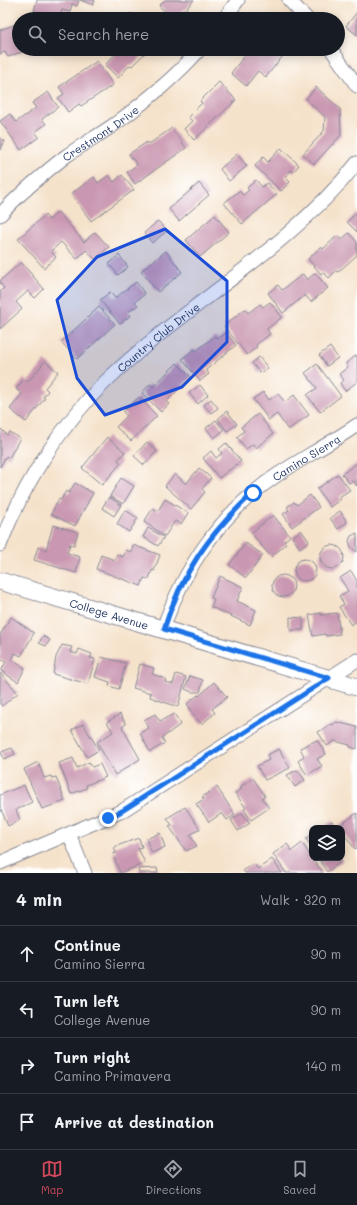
<!DOCTYPE html>
<meta charset="utf-8">
<style>
body{margin:0;font-family:Mali,sans-serif;background:#20242c;color:#f1f3f6}
.controls{position:absolute;right:12px;bottom:12px;display:grid;overflow:hidden;border-radius:8px;box-shadow:0 2px 10px #0003}
.controls button{width:36px;height:36px;display:grid;place-items:center;padding:0;border:0;border-bottom:1px solid #363941;background:#171b24;color:#f1f3f6;font:20px sans-serif}
.stop{position:absolute;width:12px;height:12px;margin:-9px;border:3px solid #1a73e8;border-radius:50%;background:#fff}
.stop.end{background:#1a73e8;border-color:#fff;box-shadow:0 1px 4px #0008}
.list{margin:0;padding:0;list-style:none}
h2{display:flex;justify-content:space-between;align-items:center;height:52px;margin:0;padding:0 16px;font-size:17px}
h2 small{font-size:13px;font-weight:400;color:#9ea1a6}
.list li{display:grid;grid-template-columns:26px 1fr auto;gap:12px;align-items:center;box-sizing:border-box;height:56px;padding:0 16px;border-top:1px solid #363941}
.list b{display:block;font-size:15px;white-space:nowrap}
.list p{margin:0;font-size:13px;white-space:nowrap;color:#9ea1a6}
.list em{font-size:13px;font-style:normal;color:#9ea1a6}
.icon{flex:none;width:22px;height:22px;fill:none;stroke:currentColor;stroke-width:2;stroke-linecap:round;stroke-linejoin:round}
.map{position:relative;flex:none;width:357px;height:873px;overflow:hidden}
.search{position:absolute;background:#171b24;box-shadow:0 2px 10px #0003;left:12px;right:12px;top:12px;height:44px;display:flex;align-items:center;gap:10px;box-sizing:border-box;padding:0 14px;border-radius:22px;color:#9ea1a6;font-size:15px}
.sheet{height:276px;background:#171b24}
nav{display:flex;justify-content:space-around;align-items:center;box-sizing:border-box;height:56px;border-top:1px solid #363941;background:#171b24;font-size:11px;color:#9ea1a6}
nav a{display:grid;justify-items:center;gap:2px}
nav .on{color:#d1495b}
.map>svg:first-child{display:block}
.building{fill:#c997b1}
.lines{fill:none;stroke-linecap:round;stroke-linejoin:round}
.minor-casing{stroke:#888894;stroke-width:15}
.tertiary-casing{stroke:#888894;stroke-width:19}
.minor{stroke:#fff;stroke-width:13}
.tertiary{stroke:#fff;stroke-width:17}
.route{stroke:#1a73e8;stroke-width:5}
.marked{fill:#1d4ed8;fill-opacity:0.2;stroke:#1d4ed8;stroke-width:3;stroke-linejoin:round}
.labels{text-anchor:middle;dominant-baseline:central;stroke-width:3;stroke-linejoin:round;paint-order:stroke}
.street-label{font-size:11px;fill:#1b2f5e;stroke:#fff}
</style>
<div class="map">
<svg width="357" height="873" viewBox="0 0 357 873">
<rect width="100%" height="100%" fill="#fff"/>
<filter id="ink" filterUnits="userSpaceOnUse"><feTurbulence type="fractalNoise" baseFrequency=".025" numOctaves="2"/><feDisplacementMap in="SourceGraphic" scale="8" xChannelSelector="R" yChannelSelector="G"/><feConvolveMatrix kernelMatrix="1 2 1 2 8 2 1 2 1" color-interpolation-filters="sRGB"/></filter>
<filter id="wash" filterUnits="userSpaceOnUse"><feTurbulence type="fractalNoise" baseFrequency=".012" numOctaves="4" result="noise"/><feDisplacementMap in="SourceGraphic" scale="16" xChannelSelector="R" yChannelSelector="G"/><feGaussianBlur stdDeviation="0.9" result="paint"/><feColorMatrix in="noise" values="0 0 0 0 0 0 0 0 0 0 0 0 0 0 0 0 0 1.4 0 .05"/><feComposite in="paint" operator="in"/></filter>
<g filter="url(#wash)">
<rect width="100%" height="100%" fill="#f5e2ca"/>
<g id="blocks">
<path class="building" d="M37,0H79L77,6L72,4L70,12L62,10L60,18L34,11Z
M80,0H95L93,5Z
M165,0H194L185,10L183,9L174,19L159,6Z
M357,12V35L346,26Z
M131,13L137,19H126Z
M19,23V49H29L8,57L5,52L0,54V30Z
M114,49H149L132,66L130,65L118,78L105,65L117,52Z
M250,49H292L288,54L286,52L266,77L258,71L246,86L231,73Z
M97,61L113,85L81,106L79,104L68,112L58,98L64,94L59,87Z
M219,82L236,100L194,140L184,129L192,121L188,117L202,103L200,101Z
M316,87L340,109L341,135L314,164L303,154L324,131L325,117L306,99Z
M48,92L58,107L42,119L46,124L35,132L39,137L21,150L0,121L10,114L16,122L36,108L32,103Z
M172,128L186,148L135,184L127,172L137,165L129,154L147,142L149,144Z
M0,138L5,141L0,150Z
M281,148L299,165L293,172L291,170L285,177L290,182L281,191L255,166L263,157L268,162Z
M237,154L247,166L229,181L220,169Z
M109,175L114,182L122,175L134,190L91,221L71,194L94,177L98,183Z
M256,180L262,187L267,183L277,194L242,224L224,203L239,191L243,195L249,190L247,188Z
M199,183L209,195L179,221L169,209Z
M58,212L84,242L95,232L109,247L95,259L86,250L77,259L61,242L51,251L56,257L44,268L18,239L45,215L49,220Z
M357,212V232L347,222Z
M215,215L229,232L200,257L186,240Z
M158,221L167,231L152,243L144,233Z
M349,233L357,242V255L338,272L336,271L329,278L323,272L321,274L308,259L321,247L323,249L337,236L341,240Z
M166,251L182,272L158,292L141,271Z
M119,255L128,267L118,275L109,264Z
M21,262L44,289L35,298L28,291L16,302L22,309L0,329V292L4,288L0,283V281Z
M315,273L328,288L311,302L305,295L283,313L268,293L278,285L282,290L303,274L307,280Z
M136,282L145,294L135,302L138,305L128,312L131,315L120,324L100,300L110,292L115,298Z
M270,302L282,317L267,329L270,334L256,345L257,347L247,355L224,326L245,309L248,313L260,304L263,307Z
M99,307L115,324L77,359L61,342Z
M226,333L236,345L206,370L209,374L200,381L182,359L194,349L196,351L215,336L218,339Z
M330,347L338,358L327,366L319,355Z
M357,355V382L345,391L340,383L344,380L339,374L348,367L346,363Z
M259,357L268,368L260,373L252,363Z
M45,361L58,372L45,388L48,391L43,397L45,398L26,422L10,409L22,394L16,389L24,379L28,382Z
M177,363L191,377L166,402L169,404L161,412L142,393L150,384L153,387Z
M317,364L341,396L320,412L307,395L317,388L305,373Z
M200,385L208,395L198,404L189,393Z
M263,392L269,400L278,394L285,402L294,395L309,415L288,430L277,414L269,420L253,399Z
M139,397L157,416L131,441L116,427L127,416L123,412Z
M211,399L218,408L211,413L204,405Z
M227,411L237,424L227,431L218,419Z
M258,414L273,434L256,448L253,444L246,449L237,437L244,431L241,427Z
M216,420L224,430L214,438L206,428Z
M0,428L7,435L9,432L20,438L9,458L6,456L0,467Z
M107,437L125,452L118,460L121,463L102,485L82,468Z
M147,442L157,451L144,465L134,456Z
M226,443L241,461L219,478L203,458L211,451L216,458L222,453L219,449Z
M357,463V486L353,481L349,483L342,474Z
M199,468L211,478L202,489L205,492L191,509L165,486L175,474L186,484Z
M338,474L350,490L339,497L341,499L330,507L317,489Z
M121,478L134,486L123,504L110,496Z
M75,483L93,493L75,526L51,514L59,499L61,500L66,491L69,493Z
M310,495L319,507L292,527L283,514L289,510L287,507L294,502L297,505Z
M109,497L121,505L114,516L102,508Z
M165,499L188,513L181,524L175,521L165,536L144,522L153,508L158,511Z
M125,510L138,518L129,532L117,524Z
M340,511L347,522L338,529L330,518Z
M273,515L290,536L284,541L286,544L271,557L251,533Z
M53,525L78,532L74,545L70,544L67,553L80,557L76,573L34,560L38,547L46,550Z
M148,528L164,537L158,546L143,537Z
M301,530L309,541L300,548L292,537Z
M357,533V552L351,547L349,541L351,536Z
M246,543L263,555L246,578L229,565Z
M133,545L160,555L154,571L152,570L149,579L144,578L141,586L96,569L101,555L115,560L117,554L123,557L126,550L131,552Z
M320 557a12 12 0 1 1 24 0a12 12 0 1 1-24 0Z
M294 570a11 11 0 1 1 22 0a11 11 0 1 1-22 0Z
M351,571L357,581V621L351,625L339,607L344,604L339,596L348,591L340,578Z
M272 586a11 11 0 1 1 22 0a11 11 0 1 1-22 0Z
M220,576L243,587L237,601L256,610L250,625L211,607L214,599L211,598Z
M321,613V615L337,613L340,634L326,636L325,634L313,636L309,615Z
M11,617L34,633L21,656L15,653L12,660L25,668L18,682L1,671L6,662L0,659V635Z
M290,617L303,618V630H290Z
M43,636L50,640L46,646L39,643Z
M62,645L72,647L70,652L77,654L79,649L92,654L90,658L95,659L88,684L53,674L56,657Z
M101,657L126,663L119,689L109,686L110,682L95,677Z
M140,664L154,668L152,674L166,679L165,682L173,684L176,674L186,677L178,707L150,697L151,693L133,688Z
M0,673L18,693L2,706L0,704Z
M190,676L203,680L200,692H192L185,689Z
M214,682L227,697L212,709L215,713L202,724L194,716L189,708H190L187,704L198,695L199,696Z
M120,714L126,724L122,727L140,759L115,775L97,742L113,732L107,722Z
M155,714L160,721L174,714L181,724L162,738L165,743L150,752L140,733L149,728L144,720Z
M336,722L357,727V749L350,747V745L334,741L327,746L318,732L331,724L333,725Z
M83,724L99,750L87,757L72,730Z
M317,740L326,754L317,759L322,766L307,775L298,761L304,756L300,748Z
M12,748L15,754L4,759L1,752Z
M279,749L290,768L265,780L257,766L269,760L267,755Z
M73,758L77,768L89,762L92,767L100,764L106,777L86,785L87,788L71,794L59,763Z
M38,762L44,778L51,776L52,778L56,777L65,801L42,809L24,769Z
M297,770L305,780L295,787L287,775Z
M253,778L265,796L262,798L269,808L251,820L244,809L246,808L235,793L242,789L240,787Z
M24,785L32,802L16,810L20,820L8,826L0,807V795Z
M217,787L235,815L227,820L222,813L209,822L196,804L204,799L202,797Z
M185,807L200,829L190,835L197,846L186,851L169,826L172,825L167,818Z
M242,813L250,823L238,831L231,820Z
M357,813V848L355,849L342,831V828L339,826Z
M332,821L336,828H322Z
M160,833L165,847L152,853L146,839Z
M312,835V847L306,839Z
M139,838L142,847L138,848L145,863L120,873L113,854L116,853L114,847Z
M302,843L312,858L323,873H286L273,854L287,844L292,851Z
M318,858H340L342,861L327,872Z
M272,859L282,873H245L243,870L254,864L258,869Z
M157,868L158,873H139L138,869Z"/>
</g>
</g>
<g filter="url(#ink)">
<use href="#blocks" fill-opacity="0" stroke="#888894" stroke-width="1"/>
<g class="lines">
<g class="minor-casing">
<g id="minor">
<path d="M289,0L307,19"/>
<path d="M224,19L238,0"/>
<path d="M331,49L357,86"/>
<path id="s1" d="M0,215C20,193 43,174 66,156C82,145 99,135 115,124C145,102 175,78 200,49"/>
<path id="s2" d="M0,545C23,485 60,426 106,381C186,304 287,251 357,163"/>
<path id="s3" d="M163,629C184,567 222,512 277,475C303,458 331,443 357,425"/>
<path d="M69,834L85,873"/>
<path d="M0,863L122,811L357,660"/>
</g>
</g>
<g class="tertiary-casing">
<g id="tertiary">
<path id="s4" d="M0,581L357,687"/>
</g>
</g>
<use href="#minor" class="minor"/>
<use href="#tertiary" class="tertiary"/>
</g>
</g>
<g class="lines" filter="url(#ink)">
<path class="route" d="M108,818L122,811L329,678L164,629C182,572 209,534 253,493"/>
</g>
<path class="marked" d="M165,229L227,281V342L182,387L105,415L77,378L57,300L97,257Z"/>
<g class="labels">
<g class="street-label">
<text stroke="none"><textPath href="#s1" startOffset="130">Crestmont Drive</textPath></text>
<text stroke="none"><textPath href="#s2" startOffset="265">Country Club Drive</textPath></text>
<text stroke="none"><textPath href="#s3" startOffset="229">Camino Sierra</textPath></text>
<text stroke="none"><textPath href="#s4" startOffset="114">College Avenue</textPath></text>
</g>
</g>
</svg>
<div class="controls">
<button><svg class="icon" aria-label="layers" viewBox="0 0 24 24"><path d="M12 4l9 5-9 5-9-5zM3 14l9 5 9-5"/></svg></button>
</div>
<div class="stop" style="left:253px;top:493px"></div>
<div class="stop end" style="left:108px;top:818px"></div>
<div class="search"><svg class="icon" aria-label="search" viewBox="0 0 24 24"><circle cx="10" cy="10" r="6"/><path d="M15 15l6 6"/></svg>Search here</div>
</div>
<section class="sheet">
<h2>4 min<small>Walk · 320 m</small></h2>
<ul class="list">
<li><svg class="icon" aria-label="ahead" viewBox="0 0 24 24"><path d="M12 20V5M6 11l6-6 6 6"/></svg><div><b>Continue</b><p>Camino Sierra</p></div><em>90 m</em></li>
<li><svg class="icon" aria-label="left" viewBox="0 0 24 24"><path d="M17 20v-9H6M10 6l-5 5 5 5"/></svg><div><b>Turn left</b><p>College Avenue</p></div><em>90 m</em></li>
<li><svg class="icon" aria-label="right" viewBox="0 0 24 24"><path d="M7 20v-9h11M14 6l5 5-5 5"/></svg><div><b>Turn right</b><p>Camino Primavera</p></div><em>140 m</em></li>
<li><svg class="icon" aria-label="arrive" viewBox="0 0 24 24"><path d="M6 21V4h12l-3 4 3 4H6"/></svg><div><b>Arrive at destination</b></div></li>
</ul>
</section>
<nav>
<a class="on"><svg class="icon" aria-label="map" viewBox="0 0 24 24"><path d="M3 6l6-2 6 2 6-2v14l-6 2-6-2-6 2zM9 4v14M15 6v14"/></svg>Map</a>
<a><svg class="icon" aria-label="directions" viewBox="0 0 24 24"><path d="M12 3l9 9-9 9-9-9zM9 14v-3h6M13 9l2 2-2 2"/></svg>Directions</a>
<a><svg class="icon" aria-label="saved" viewBox="0 0 24 24"><path d="M7 4h10v16l-5-4-5 4z"/></svg>Saved</a>
</nav>
